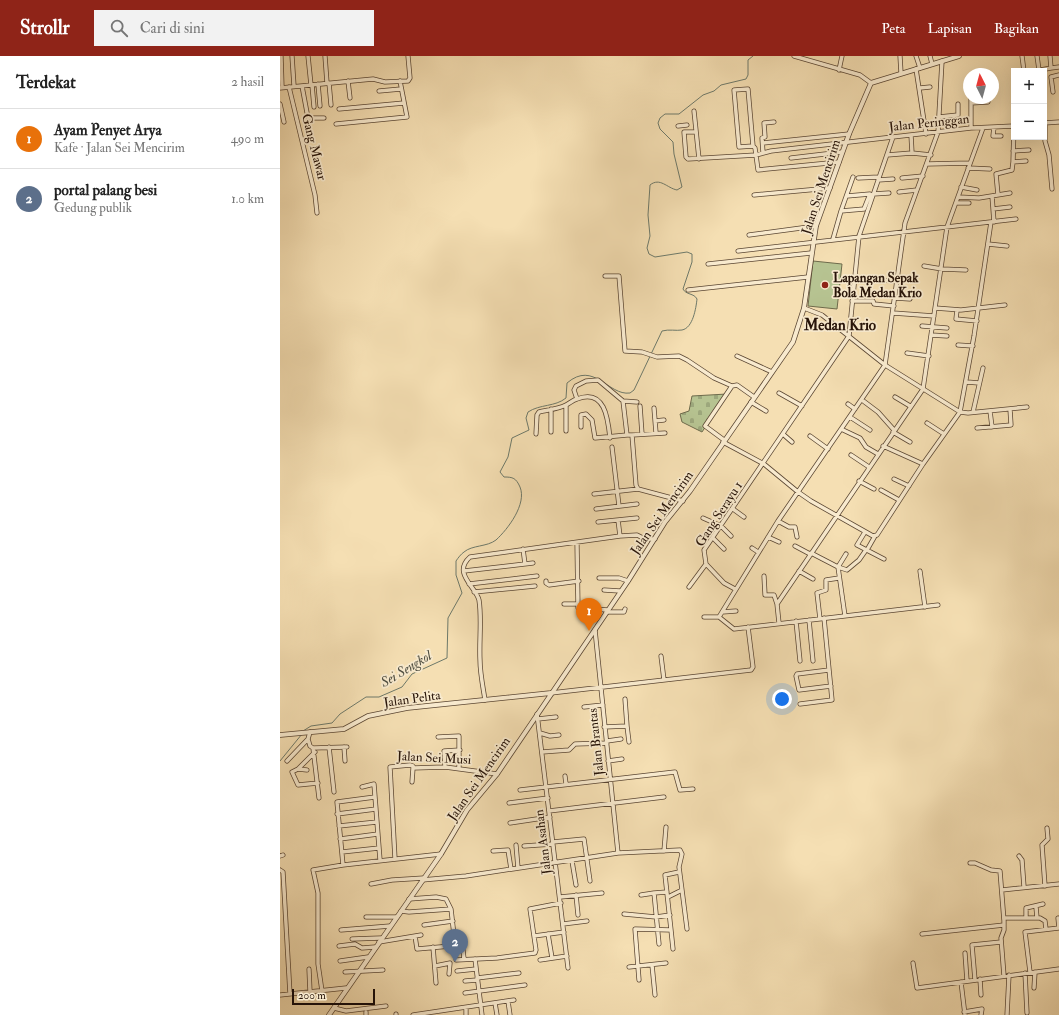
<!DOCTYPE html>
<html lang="id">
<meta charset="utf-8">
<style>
body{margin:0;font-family:"IM FELL Double Pica",serif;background:#f2f2f2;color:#222}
.controls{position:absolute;right:12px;top:12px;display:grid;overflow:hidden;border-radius:0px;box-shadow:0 4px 16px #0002}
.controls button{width:36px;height:36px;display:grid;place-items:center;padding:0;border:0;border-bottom:1px solid #e0e0e0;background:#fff;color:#222;font:20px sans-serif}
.compass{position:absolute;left:683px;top:12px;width:36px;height:36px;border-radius:50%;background:#fff;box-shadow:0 4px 16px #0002;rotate:354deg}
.scale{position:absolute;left:12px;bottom:10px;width:83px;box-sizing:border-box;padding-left:4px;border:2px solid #261308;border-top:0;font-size:11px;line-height:14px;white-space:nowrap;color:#261308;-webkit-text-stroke:3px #f8eace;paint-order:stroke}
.you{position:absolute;left:502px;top:643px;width:14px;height:14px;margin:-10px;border:3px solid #fff;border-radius:50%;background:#1a73e8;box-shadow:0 0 0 6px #1a73e833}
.badge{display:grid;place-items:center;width:26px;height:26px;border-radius:50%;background:#8f2418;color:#fff;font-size:13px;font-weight:700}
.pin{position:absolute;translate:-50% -33px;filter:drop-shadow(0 1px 2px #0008)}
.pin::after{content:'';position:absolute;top:21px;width:14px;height:12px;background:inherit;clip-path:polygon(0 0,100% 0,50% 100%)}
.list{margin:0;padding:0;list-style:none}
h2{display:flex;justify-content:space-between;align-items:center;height:52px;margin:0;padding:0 16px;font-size:17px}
h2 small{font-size:13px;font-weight:400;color:#767676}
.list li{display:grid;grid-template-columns:26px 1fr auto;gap:12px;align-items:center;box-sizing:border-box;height:60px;padding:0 16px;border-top:1px solid #e0e0e0}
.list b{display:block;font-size:15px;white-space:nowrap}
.list p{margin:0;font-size:13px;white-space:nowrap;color:#767676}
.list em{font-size:13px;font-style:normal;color:#767676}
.icon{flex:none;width:22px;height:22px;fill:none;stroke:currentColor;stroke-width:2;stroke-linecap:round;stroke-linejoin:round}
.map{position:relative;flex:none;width:779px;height:959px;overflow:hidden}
header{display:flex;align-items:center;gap:24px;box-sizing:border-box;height:56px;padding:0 20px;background:#8f2418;color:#fff}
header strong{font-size:19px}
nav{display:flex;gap:22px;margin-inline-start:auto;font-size:14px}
.search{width:280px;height:36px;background:#f2f2f2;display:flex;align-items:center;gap:10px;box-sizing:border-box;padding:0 14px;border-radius:0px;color:#767676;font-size:15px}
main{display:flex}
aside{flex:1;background:#fff}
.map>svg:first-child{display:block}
.cemetery{fill:url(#cemetery-stones);stroke:#6e6b4c}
.garden{fill:#b6c391;stroke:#6e6b4c}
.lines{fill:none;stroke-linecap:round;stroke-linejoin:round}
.stream{stroke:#6d796a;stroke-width:1}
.minor-casing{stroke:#5a4633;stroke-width:5}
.tertiary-casing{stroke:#5a4633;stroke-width:5.5}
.minor{stroke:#f8eace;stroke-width:3.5}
.tertiary{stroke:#f8eace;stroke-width:4}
.poi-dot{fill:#8f2418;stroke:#f8eace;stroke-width:1.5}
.labels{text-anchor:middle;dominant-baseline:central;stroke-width:3.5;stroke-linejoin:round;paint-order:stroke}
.street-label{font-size:13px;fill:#261308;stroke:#f8eace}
.poi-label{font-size:13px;font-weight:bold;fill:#261308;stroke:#f8eace;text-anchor:start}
.water-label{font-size:14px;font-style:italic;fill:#4f4e41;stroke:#f8eace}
.quarter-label{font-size:15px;font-weight:bold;fill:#261308;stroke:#f8eace}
</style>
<header>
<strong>Strollr</strong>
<div class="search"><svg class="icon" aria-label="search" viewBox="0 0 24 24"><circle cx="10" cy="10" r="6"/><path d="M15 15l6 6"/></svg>Cari di sini</div>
<nav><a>Peta</a><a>Lapisan</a><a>Bagikan</a></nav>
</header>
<main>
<aside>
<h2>Terdekat<small>2 hasil</small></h2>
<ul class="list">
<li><span class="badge" style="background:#e8710a">1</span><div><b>Ayam Penyet Arya</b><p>Kafe · Jalan Sei Mencirim</p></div><em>490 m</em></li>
<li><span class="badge" style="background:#5c6f8a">2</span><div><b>portal palang besi</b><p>Gedung publik</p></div><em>1.0 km</em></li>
</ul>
</aside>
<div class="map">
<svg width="779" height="959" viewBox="0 0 779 959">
<defs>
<pattern id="cemetery-stones" width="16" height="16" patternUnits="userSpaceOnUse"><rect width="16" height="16" fill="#b6c391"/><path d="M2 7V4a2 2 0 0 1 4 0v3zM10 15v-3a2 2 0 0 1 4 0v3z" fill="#9ca77c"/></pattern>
</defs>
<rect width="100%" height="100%" fill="#f5dfb3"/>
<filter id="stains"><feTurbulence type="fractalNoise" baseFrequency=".005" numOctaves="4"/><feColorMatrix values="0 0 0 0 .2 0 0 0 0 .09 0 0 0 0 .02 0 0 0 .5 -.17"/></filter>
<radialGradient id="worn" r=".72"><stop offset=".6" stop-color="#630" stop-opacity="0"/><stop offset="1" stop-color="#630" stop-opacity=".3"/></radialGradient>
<path class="cemetery" d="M447,338L422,376L402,366L400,358L409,355L412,340Z"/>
<path class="garden" d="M533,205L562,208L557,253L528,250Z"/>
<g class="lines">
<path class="stream" d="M23,675L31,670L52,667L60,658L86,641H99L122,631L132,618L167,602L168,562L182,537L176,519V505C178,502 181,498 184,496C192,489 207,491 216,484C228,473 247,448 240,431C236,422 233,421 224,421L220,416L228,401L232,382L249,374L246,362L248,356C260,348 275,351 286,342L287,327C314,304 328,340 350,337L354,334L382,275C389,273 396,275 402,274C413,272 416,252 417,243C414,237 406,239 403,233L412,206V198L407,196L375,201L369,198L367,192L370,180L368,159L370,129C380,121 387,132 397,134L402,131L394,98L393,86L380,73L378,67L380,62L385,58H399L423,39L434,35L441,29L466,23L468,19V4L473,0
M0,705L22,678"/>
<g class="minor-casing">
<path id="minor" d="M1,0L2,31
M12,0L14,30
M28,0L31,29
M45,0L47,27
M514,0L580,19L591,27
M620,0L621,17
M636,0L640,12
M650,0L652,8
M742,0L744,15
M757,0L759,14
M771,12L779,11
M636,13L646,78
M559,14L562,0
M755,15L771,12L770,0
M68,25L70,42
M49,27L51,49
M38,28L40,50
M32,29L34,51
M22,30L28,62H44
M9,31L35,139L37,157
M0,32L93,23L105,26L128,25L130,22L128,0
M640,32L650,31
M99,35L121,33
M773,36L771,21L779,19
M691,47L708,46
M0,48L4,66
M59,53L124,47
M414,55L419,103
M659,61L678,59V48
M764,67L779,66
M765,67V85L769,99L772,133
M56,68L127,61L120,25
M398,70L407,69
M734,70L733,106L746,105
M714,71L713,80H721
M691,72V42
M416,76H404L406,101L408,103L476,99L491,95L691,72L734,70
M631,79L632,97
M483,87L569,78
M473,90L468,33L454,34L459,91L473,90L475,92L478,114L559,106
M733,95L749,94
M483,97L482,82L485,81L484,67L494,66
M607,99L632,97L651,99
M511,102L562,96
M647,108L690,107
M688,112L710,113
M578,122L599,121
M622,122L643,120
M598,124L613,123
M681,131L697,134
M619,136L637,134
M593,138L609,137
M474,139L550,132
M718,139L716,118L732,114L733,106
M712,140L714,166
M678,141L699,142L730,137
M676,147H689
M713,153L730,151
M561,155L584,153L590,138L567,140
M469,179L536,170
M553,183L561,155L573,121
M708,188L727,190
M458,195L736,163
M428,208L531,197
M644,210L662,213L686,214
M325,220H339L345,295L362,296L377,301L399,300L407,304L434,322L452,330L425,370L444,384
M597,224L617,225
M408,234L528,221
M615,242L630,243
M572,245H593L594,248L614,250
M524,252L542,259L605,309L680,356L688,357L747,351
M655,252L681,254L725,249
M677,254L676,263L697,265
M613,257L654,260
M642,270L667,272
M651,279L667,280
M678,289L693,290
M627,297L649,300
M457,300L492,316
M687,326L699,327
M452,330L457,329L474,341
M499,337L522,350
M615,341L630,350
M297,343L294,334L296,330L306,325L318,324L343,345L347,379H352L356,429L358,433
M582,344L598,356L614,374
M343,345L357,346
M471,346L486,355
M568,348L575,353
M360,350L362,378
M374,352L376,377
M710,355L712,371
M693,356L703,312
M570,361L590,374
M375,365L384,364
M647,367L664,378
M301,371V359L306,358L312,364L315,382L347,379
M697,372L731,369L730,353
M561,373L580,382L586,391L598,398
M286,375V350
M271,376V353
M613,376L630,386
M256,378L257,359L259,356C268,354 278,353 286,349C290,347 293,344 297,343C325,332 328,363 330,382
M352,379L385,377
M504,379L512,386
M530,380L548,393
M443,386L484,408L518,436L531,445L593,480L597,479L643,408L680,356L694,280L711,166
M603,390L643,408
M332,391L339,450
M571,399L589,411
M614,423L629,430
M579,425L594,433
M601,434L619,444
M314,438L358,433L403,445
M316,453L357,448
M453,453L464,461
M423,462L441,470L451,480
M338,464L340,480
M498,465L509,471H515L517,481
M318,466L357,462
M585,476L577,489L604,503
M488,481L499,486
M433,482L444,493
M297,487L298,552L328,554
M515,490L530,498
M472,492L478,496
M243,493L245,508
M587,494L595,480
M531,497L558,511L567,514L579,504L586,494
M184,515L253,507
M519,515L533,523
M640,515L645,551
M484,520L485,539H494L497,548
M319,522H339L348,525
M266,525V527L269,529L299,525
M189,528L257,520
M409,531L426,508
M455,533L444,527L426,508L424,494L569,280L579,180L613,81
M324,534L340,535
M194,536L255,530
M284,548H298
M658,549L454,573L439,561L498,465L605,309L625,167L658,76L662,5
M326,556H344L345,553
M442,556L456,555
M565,560L558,511L566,498
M424,561H439
M540,563L537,537L546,534V524L559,522
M529,564L533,605
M516,565L520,605
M499,567L497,548L643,333L667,171L703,72
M315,574L338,797
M381,600L384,624
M549,614L517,618L516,620L519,634L551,630
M271,637L471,614L473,611L468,571
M205,644C203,631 200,617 200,604C199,584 202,563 199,544C196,531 172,517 190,501L340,480L357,479L365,483H375
M520,648L552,644L544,562
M304,651L323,649
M257,658L288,912
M258,663L276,661
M347,670L349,686
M324,671L347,670L345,643
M260,677L270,680L279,679
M158,681L179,680V712
M28,683L30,690L33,692L67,691
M327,685L341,683
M49,691L54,736
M64,691L65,705
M33,692L39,742
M262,696L289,694L295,688L327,687
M7,705L28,683L30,676
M328,705L342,703
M165,711L164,695L180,694
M18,713L35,696
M27,714L18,713L12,716L18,729L38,727
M285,720L286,728
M132,726L133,712
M82,731L94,728L100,804
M240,734L395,716L400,734L413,733
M229,747L268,742
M269,755L384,741
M57,758L96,753
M230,767L270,761
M59,770L97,766
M60,783L98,778
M273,786L304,783L310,825
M236,789L238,812
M244,790L273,788
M213,795L228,794L231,813
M384,795L386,771
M62,796L99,792
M0,800L3,799
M739,800L742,804L744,831
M115,803L110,711L130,709L133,710V712L165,711L217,718
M292,805L296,829
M690,807H695L711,814L720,815L724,865V874L721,882L724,920
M63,809L57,746L95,741
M0,814L3,816L10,938
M142,824L186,820L338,797L400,794L402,798L399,811L402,834L388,841
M91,828L112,824L144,822
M765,830L762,789L768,783L767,772
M402,834L407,873
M722,834L779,828
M296,839L298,859
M361,839L374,837
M280,841L322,837
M129,843L156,841L166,843L171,853L175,888
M756,851L757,862
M121,855L129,856L171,853
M344,858L376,861L390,859
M86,861H116
M724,862H760L765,865L766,873
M746,862V852L763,848
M283,868L307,865
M144,869L173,865
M61,874L110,870
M391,874L393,893
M268,878L272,902
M642,878L724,869
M135,880L137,893L171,890L184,887
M254,880L284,876
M72,883L101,882
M99,886L141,879
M379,888L374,837L387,836
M59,890L75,888L82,892L95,891
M153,891L156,927
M183,894L184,903
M685,897L687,925
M195,903L202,959
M176,904L217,902L255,897L256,894L250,853L281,847
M260,904L287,900
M60,905L88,901
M633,907L637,932L779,913
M372,909L375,939
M155,910L170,907L169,918
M349,911L386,907
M29,913L30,936
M177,915L196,913
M65,916L103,914
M750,916L745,876L779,872L778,862
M745,917L747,957
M197,922L239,917
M700,923L701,939
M359,924L355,873L391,874L385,819L399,816
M695,924L692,889L721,886
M185,925L197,924
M681,926L685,959
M754,932L755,916
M42,935L38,908V837L33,814L63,809L161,798
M185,937L245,929
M0,939L66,932
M228,945L230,959
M215,947L217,959
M54,952L66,955L106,950
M186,952V959
M86,956V959
M684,956L702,953L701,959
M116,958V959
M133,959L234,944
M727,959L729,919"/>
</g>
<g class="tertiary-casing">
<path id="tertiary" d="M0,679L64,673L88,660L127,652L271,637
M49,959L161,798L187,754L217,718L348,525L385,466L410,435L513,286L524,252L536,170L569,78L591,27L679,0"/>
</g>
<use href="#minor" class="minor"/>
<use href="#tertiary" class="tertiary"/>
</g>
<circle class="poi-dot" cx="545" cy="229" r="4"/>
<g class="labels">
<g class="street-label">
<text transform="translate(649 67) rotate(-6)">Jalan Peringgan</text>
<text transform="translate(34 91) rotate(76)">Gang Mawar</text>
<text transform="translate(541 131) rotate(-72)">Jalan Sei Mencirim</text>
<text transform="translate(382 457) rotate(-55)">Jalan Sei Mencirim</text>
<text transform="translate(439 458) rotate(-57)">Gang Serayu 1</text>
<text transform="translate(132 643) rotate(-8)">Jalan Pelita</text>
<text transform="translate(316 686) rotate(-96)">Jalan Brantas</text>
<text transform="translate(154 702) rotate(3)">Jalan Sei Musi</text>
<text transform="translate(199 723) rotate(-55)">Jalan Sei Mencirim</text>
<text transform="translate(263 786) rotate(-97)">Jalan Asahan</text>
</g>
<g class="poi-label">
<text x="553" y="222">Lapangan Sepak<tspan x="553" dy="15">Bola Medan Krio</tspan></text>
</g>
<g class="water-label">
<text transform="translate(126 613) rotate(-31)">Sei Sengkol</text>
</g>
<g class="quarter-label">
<text x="560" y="269">Medan Krio</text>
</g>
</g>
<rect width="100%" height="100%" filter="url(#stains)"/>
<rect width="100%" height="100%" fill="url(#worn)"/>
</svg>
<div class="controls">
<button>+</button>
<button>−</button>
</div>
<svg class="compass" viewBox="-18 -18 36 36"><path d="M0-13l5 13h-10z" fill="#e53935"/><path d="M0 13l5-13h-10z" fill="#767676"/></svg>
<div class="scale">200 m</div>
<div class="you"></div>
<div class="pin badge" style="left:309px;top:575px;background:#e8710a">1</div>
<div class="pin badge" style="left:175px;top:906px;background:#5c6f8a">2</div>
</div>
</main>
